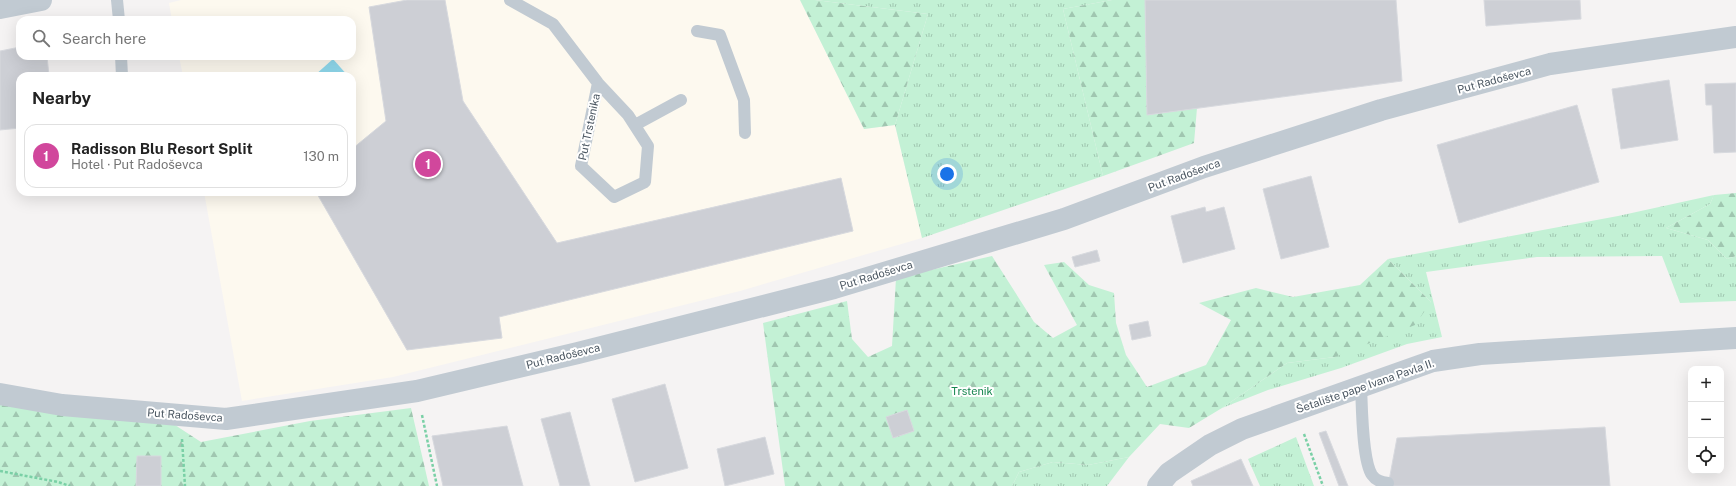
<!DOCTYPE html>
<meta charset="utf-8">
<style>
body{margin:0;font-family:"Public Sans",sans-serif;background:#f2f2f2;color:#222}
.controls{position:absolute;right:12px;bottom:12px;display:grid;overflow:hidden;border-radius:8px;box-shadow:0 4px 16px #0002}
.controls button{width:36px;height:36px;display:grid;place-items:center;padding:0;border:0;border-bottom:1px solid #e0e0e0;background:#fff;color:#222;font:20px sans-serif}
.you{position:absolute;left:947px;top:174px;width:14px;height:14px;margin:-10px;border:3px solid #fff;border-radius:50%;background:#1a73e8;box-shadow:0 0 0 6px #1a73e833}
.badge{display:grid;place-items:center;width:26px;height:26px;border-radius:50%;background:#111827;color:#fff;font-size:13px;font-weight:700}
.pin{position:absolute;translate:-50% -50%;border:2px solid #fff;box-shadow:0 1px 4px #0006}
.list{margin:0;padding:0;list-style:none}
h2{display:flex;justify-content:space-between;align-items:center;height:52px;margin:0;padding:0 16px;font-size:17px}
h2 small{font-size:13px;font-weight:400;color:#767676}
.list li{display:grid;grid-template-columns:26px 1fr auto;gap:12px;align-items:center;box-sizing:border-box;height:64px;margin:0 8px 8px;padding:0 8px;border:1px solid #e0e0e0;border-radius:12px}
.list b{display:block;font-size:15px;white-space:nowrap}
.list p{margin:0;font-size:13px;white-space:nowrap;color:#767676}
.list em{font-size:13px;font-style:normal;color:#767676}
.icon{flex:none;width:22px;height:22px;fill:none;stroke:currentColor;stroke-width:2;stroke-linecap:round;stroke-linejoin:round}
.map{position:relative;flex:none;width:1736px;height:486px;overflow:hidden}
.search{position:absolute;background:#fff;box-shadow:0 4px 16px #0002;left:16px;top:16px;width:340px;height:44px;display:flex;align-items:center;gap:10px;box-sizing:border-box;padding:0 14px;border-radius:12px;color:#767676;font-size:15px}
.panel{position:absolute;background:#fff;box-shadow:0 4px 16px #0002;left:16px;top:72px;width:340px;height:124px;border-radius:12px}
.map>svg:first-child{display:block}
.commercial{fill:#fdf9ef}
.grass{fill:url(#grass-tufts)}
.forest{fill:url(#forest-firs)}
.water{fill:#90daee}
.building{fill:#cdcfd5;stroke:#d7d9de}
.lines{fill:none;stroke-linecap:round;stroke-linejoin:round}
.path{stroke:#7ad0a6;stroke-width:2.5;stroke-dasharray:3 2;stroke-linecap:butt}
.lane{stroke:#c1cad2;stroke-width:12}
.street{stroke:#c1cad2;stroke-width:22}
.labels{text-anchor:middle;dominant-baseline:central;stroke-width:4;stroke-linejoin:round;paint-order:stroke}
.street-label{font-size:11px;fill:#4a5661;stroke:#fff}
.park-label{font-size:11px;fill:#17864f;stroke:#fff}
</style>
<div class="map">
<svg width="1736" height="486" viewBox="0 0 1736 486">
<defs>
<pattern id="grass-tufts" width="24" height="20" patternUnits="userSpaceOnUse"><rect width="24" height="20" fill="#c3f1d5"/><path d="M3 7l-1-3M5 7V3M7 7l1-3M15 17l-1-3M17 17v-4M19 17l1-3" fill="none" stroke="#a0c6b0"/></pattern>
<pattern id="forest-firs" width="22" height="20" patternUnits="userSpaceOnUse"><rect width="22" height="20" fill="#c3f1d5"/><path d="M5 1l3.5 6h-7zM16 11l3.5 6h-7z" fill="#a0c6b0"/></pattern>
</defs>
<rect width="100%" height="100%" fill="#f5f3f3"/>
<path class="commercial" d="M181,0H800L864,129L895,125L922,238L740,291L393,377L242,401L204,192H352V76H183L179,56H352V20H172L169,3Z"/>
<path class="grass" d="M815,0H1112L1063,9L1103,176L922,238L895,125L928,14Z
M1714,195L1710,204L1666,228L1708,240L1727,259L1736,256V301L1680,303L1662,256L1537,257L1426,272L1442,337L1407,344L1341,368L1268,390L1222,408L1287,363L1335,357L1431,302L1388,259L1618,216Z
M1296,437L1314,486H1260L1248,459Z
M1129,457L1107,486H1012L1019,472L1053,462L1088,465Z"/>
<path class="forest" d="M800,0H815L928,14L895,125L864,129Z
M1112,0H1145L1147,115L1197,108L1194,143L1103,176L1063,9Z
M1736,193V256L1727,259L1708,240L1666,228L1710,204L1714,195Z
M992,256L1034,322L1053,338L1077,325L1044,265L1064,262L1089,285L1114,293L1116,323L1126,355L1147,387L1206,365L1231,320L1199,303L1256,288L1293,297L1360,285L1388,259L1431,302L1415,325L1335,357L1287,363L1222,408L1189,428L1160,424L1129,457L1088,465L1053,462L1019,472L1012,486H785L763,323L847,301L852,339L868,357L892,346L896,278Z
M0,400L175,425L201,442L310,421L411,408L429,486H0Z"/>
<path class="water" d="M333,59L348,76H314Z"/>
<path class="building" d="M407,0H445L463,101L557,243L841,178L853,231L499,317L502,338L407,350L316,192H352V149L386,121L369,7Z
M1145,0H1396L1402,81L1147,115Z
M1484,0H1580L1581,19L1486,26Z
M20,47V56H47L49,76H20V128L0,130V51Z
M1669,80L1678,140L1621,149L1612,89Z
M1736,83V152L1714,153L1712,105H1706L1705,84Z
M1577,105L1599,182L1459,223L1437,145Z
M1311,176L1329,247L1281,259L1263,189Z
M1205,207L1206,212L1224,207L1235,249L1183,263L1171,216Z
M1097,250L1100,261L1075,267L1072,257Z
M1148,321L1151,336L1132,340L1129,325Z
M665,384L688,468L635,482L612,399Z
M907,410L914,431L893,438L886,417Z
M570,412L590,486H560L541,419Z
M507,426L523,486H443L432,436Z
M1605,427L1610,486H1388L1397,438Z
M1326,431L1348,486H1339L1319,433Z
M765,437L774,474L725,486L717,449Z
M137,456H161V486H136Z
M1241,459L1253,486H1193L1191,481Z"/>
<g class="lines">
<path class="path" d="M422,415L437,486
M1304,434L1323,486
M182,439L185,486
M0,471L58,482L70,486"/>
<path class="lane" d="M117,0L119,20
M510,0L553,24L598,83L628,115L648,146L645,182L614,197L581,166L598,83
M697,31L720,35L744,100L745,133
M121,56L122,76
M635,125L681,100
M1361,386C1362,406 1362,460 1372,475C1376,481 1382,482 1388,483"/>
<path class="street" d="M0,8L41,0
M0,394L62,405L226,419L417,391L578,353L834,288L1064,219L1204,167L1381,110L1550,64L1736,37
M1158,486L1169,473L1210,445L1242,429L1433,361L1480,354L1736,338"/>
</g>
<g class="labels">
<g class="street-label">
<text transform="translate(1494 80) rotate(-15)">Put Radoševca</text>
<text transform="translate(589 127) rotate(-78)">Put Trstenika</text>
<text transform="translate(1184 175) rotate(-20)">Put Radoševca</text>
<text transform="translate(876 275) rotate(-17)">Put Radoševca</text>
<text transform="translate(563 356) rotate(-14)">Put Radoševca</text>
<text transform="translate(1365 386) rotate(-19)">Šetalište pape Ivana Pavla II.</text>
<text transform="translate(185 415) rotate(4)">Put Radoševca</text>
</g>
<g class="park-label">
<text x="972" y="391">Trstenik</text>
</g>
</g>
</svg>
<div class="controls">
<button>+</button>
<button>−</button>
<button><svg class="icon" aria-label="locate" viewBox="0 0 24 24"><circle cx="12" cy="12" r="6"/><path d="M12 2v4M12 18v4M2 12h4M18 12h4"/></svg></button>
</div>
<div class="you"></div>
<div class="pin badge" style="left:428px;top:164px;background:#d1479c">1</div>
<div class="search"><svg class="icon" aria-label="search" viewBox="0 0 24 24"><circle cx="10" cy="10" r="6"/><path d="M15 15l6 6"/></svg>Search here</div>
<section class="panel">
<h2>Nearby<small></small></h2>
<ul class="list">
<li><span class="badge" style="background:#d1479c">1</span><div><b>Radisson Blu Resort Split</b><p>Hotel · Put Radoševca</p></div><em>130 m</em></li>
</ul>
</section>
</div>
